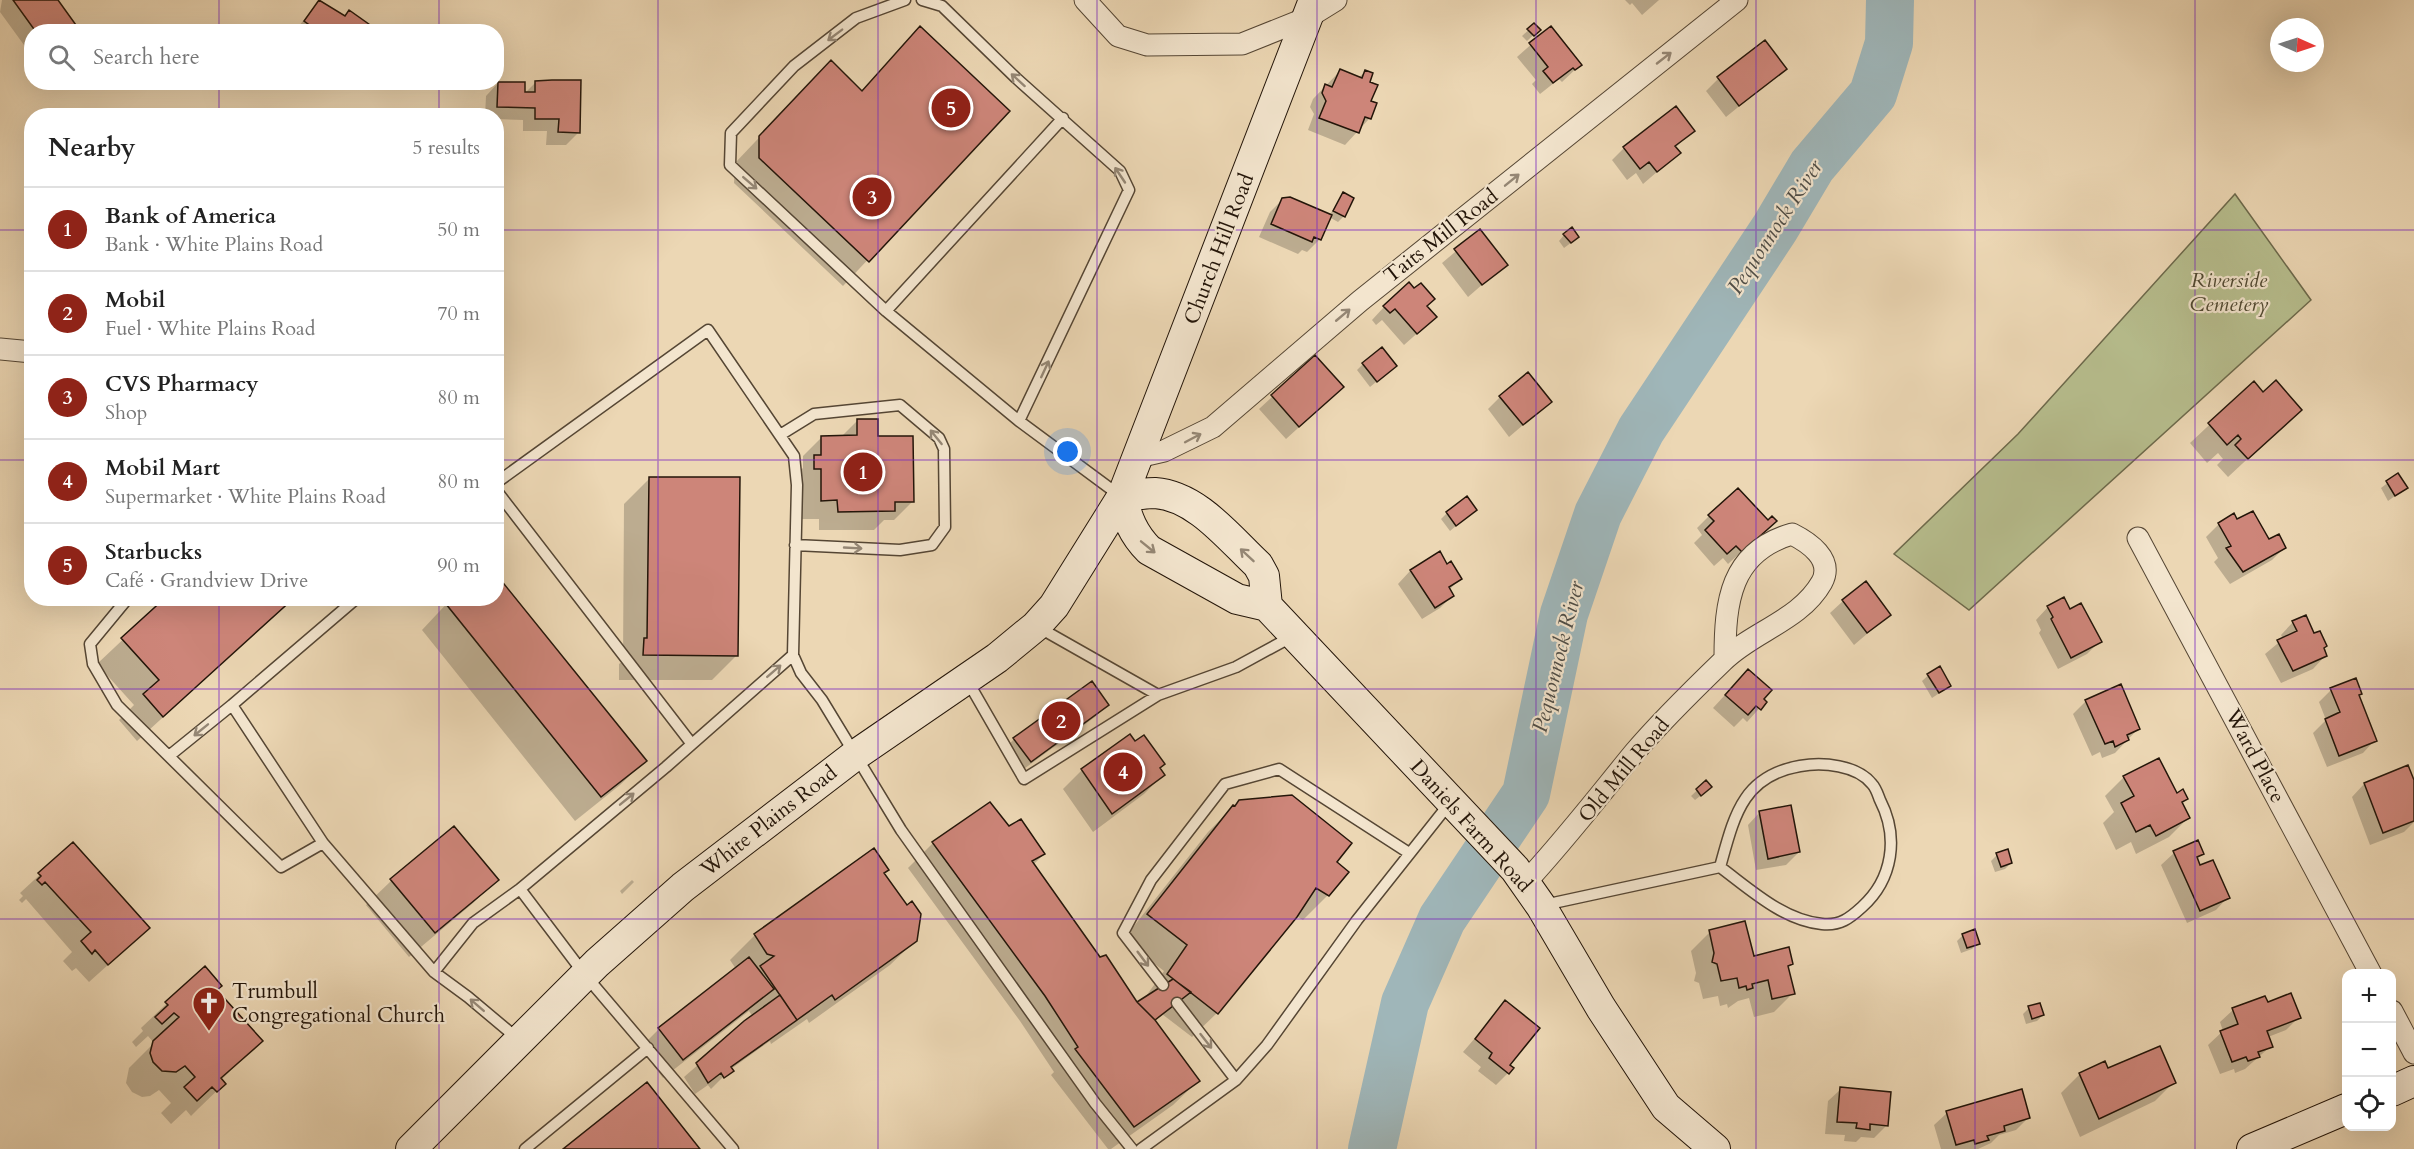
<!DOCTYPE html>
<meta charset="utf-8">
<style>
body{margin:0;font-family:Cardo,serif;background:#f2f2f2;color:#222}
.controls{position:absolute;right:18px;bottom:18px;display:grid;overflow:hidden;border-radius:12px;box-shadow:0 6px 24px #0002}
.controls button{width:54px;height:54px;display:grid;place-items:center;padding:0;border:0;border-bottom:2px solid #e0e0e0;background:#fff;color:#222;font:30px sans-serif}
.compass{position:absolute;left:2270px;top:18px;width:54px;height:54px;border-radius:50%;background:#fff;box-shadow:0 6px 24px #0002;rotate:93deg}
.you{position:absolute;left:1068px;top:452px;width:21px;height:21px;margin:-15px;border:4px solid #fff;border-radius:50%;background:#1a73e8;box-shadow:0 0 0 9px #1a73e833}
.badge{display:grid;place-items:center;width:39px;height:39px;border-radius:50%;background:#8f2418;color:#fff;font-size:20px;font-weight:700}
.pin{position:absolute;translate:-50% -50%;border:3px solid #fff;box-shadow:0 2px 6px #0006}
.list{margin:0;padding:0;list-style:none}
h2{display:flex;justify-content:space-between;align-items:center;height:78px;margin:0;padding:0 24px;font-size:26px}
h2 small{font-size:20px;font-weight:400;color:#767676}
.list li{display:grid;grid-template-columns:39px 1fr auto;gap:18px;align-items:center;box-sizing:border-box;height:84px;padding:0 24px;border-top:2px solid #e0e0e0}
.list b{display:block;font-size:22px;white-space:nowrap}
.list p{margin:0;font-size:20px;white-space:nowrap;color:#767676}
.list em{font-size:20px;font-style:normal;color:#767676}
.icon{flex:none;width:33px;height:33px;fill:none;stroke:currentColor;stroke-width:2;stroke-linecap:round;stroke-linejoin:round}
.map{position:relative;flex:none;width:2414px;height:1149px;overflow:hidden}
.search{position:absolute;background:#fff;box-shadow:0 6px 24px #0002;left:24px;top:24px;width:480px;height:66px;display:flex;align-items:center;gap:15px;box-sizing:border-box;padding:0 21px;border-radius:24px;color:#767676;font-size:22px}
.panel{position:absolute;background:#fff;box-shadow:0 6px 24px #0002;left:24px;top:108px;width:480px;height:498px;border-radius:24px}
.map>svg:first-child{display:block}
.green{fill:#b7be8e;stroke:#6d6a4c;stroke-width:1.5}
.shadow{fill:#0003}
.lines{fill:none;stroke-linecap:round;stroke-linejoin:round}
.river{stroke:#9fb6b9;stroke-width:48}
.building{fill:#cd8579;stroke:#231509;stroke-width:1.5}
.lane-casing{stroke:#554634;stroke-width:13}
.street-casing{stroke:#554634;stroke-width:23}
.secondary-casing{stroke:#231509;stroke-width:32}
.lane{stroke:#f3e5ce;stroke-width:10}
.street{stroke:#f3e5ce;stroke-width:21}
.secondary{stroke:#f3e5ce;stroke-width:30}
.oneway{stroke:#958775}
.grid{fill:none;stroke:#7b2cbf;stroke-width:1.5;stroke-opacity:0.55}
.labels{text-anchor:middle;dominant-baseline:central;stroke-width:4.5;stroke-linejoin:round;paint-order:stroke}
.street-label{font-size:21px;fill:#231509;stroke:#f3e5ce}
.park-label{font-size:21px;font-style:italic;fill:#4f4831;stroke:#f3e5ce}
.poi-label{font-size:21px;fill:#231509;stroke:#f3e5ce;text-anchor:start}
.water-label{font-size:22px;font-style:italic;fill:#4e4d47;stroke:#f3e5ce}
</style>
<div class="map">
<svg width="2414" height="1149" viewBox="0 0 2414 1149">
<rect width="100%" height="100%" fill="#ecd7b4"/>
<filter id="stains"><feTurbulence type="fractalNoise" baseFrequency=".00333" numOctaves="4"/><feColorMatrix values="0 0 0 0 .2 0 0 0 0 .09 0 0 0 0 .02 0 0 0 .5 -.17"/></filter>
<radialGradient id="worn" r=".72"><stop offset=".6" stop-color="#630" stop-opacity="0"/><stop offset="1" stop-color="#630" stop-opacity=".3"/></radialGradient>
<path class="green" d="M2235,194L2311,300L1969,610L1894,554L2018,434Z"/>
<path class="shadow" d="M2,0H56L79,32H32V56L0,12Z
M320,0L344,18L377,32H294Z
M1625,0H1659L1642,15L1632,3L1630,5Z
M1534,25L1539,30L1527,41L1522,36Z
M920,28L1008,111L843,286L734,183L735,163L807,87L860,92Z
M1550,28L1580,65L1562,82L1559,79L1540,94L1532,84L1536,80L1517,57Z
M1785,69L1726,117L1706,91L1718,79Z
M1340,71L1358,78L1365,72L1369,102L1375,104L1369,119L1345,145L1308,130L1314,114L1310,107L1313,99Z
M498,83L523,95L535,83L579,132L566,145H546L547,131H523V120L496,119V116H485L486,96Z
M1693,131L1675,148L1679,153L1643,184L1636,173L1627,180L1612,160L1624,148Z
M1343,194L1344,216L1338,222L1329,217L1320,239L1307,252L1302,250L1298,254L1259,237L1270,212L1283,199L1329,216Z
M1480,231L1506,264L1468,297L1442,263Z
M1564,235L1572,242L1564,248L1559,241Z
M1414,290L1425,307L1422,329L1404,345L1382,320L1376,325L1372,320L1384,307Z
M1315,357L1329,400L1286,439L1259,409Z
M1363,364L1389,371L1370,387L1357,370Z
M2254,383L2263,394L2300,410L2228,477L2217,465L2223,459L2218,453L2207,463L2190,443Z
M1500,397L1550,402L1509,437L1488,409Z
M857,421L877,438L913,501L894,520H884L874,530H819V519H802V488H796L795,475L803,468V456L822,437H841Z
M2398,475L2406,488L2388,501L2381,488Z
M649,479L737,655L712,680H619V664L623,661L624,504Z
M1475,510L1450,531L1441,519L1447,513Z
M1709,516L1762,533L1728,564L1723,558L1714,566L1694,543L1702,535L1697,528Z
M2237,521L2268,541L2285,547L2272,560L2230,584L2214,562L2218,558L2206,537L2219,524Z
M1439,554L1460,579L1449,590L1452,596L1440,608L1422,619L1398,584L1410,571Z
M167,598H294L137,741L119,720L134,705L97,664Z
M452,598L645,761L620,785L575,821L422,630Z
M1843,601L1889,615L1854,645L1830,613Z
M2048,607L2070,611L2100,641L2087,654L2058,669L2039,633L2041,630L2036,620Z
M2293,622L2322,649L2325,656L2313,669L2281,683L2265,654L2283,639L2281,635Z
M1932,672L1950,686L1932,698L1922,681Z
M1736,683L1765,702L1747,722L1743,718L1734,727L1713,708Z
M2331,690L2361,694L2358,697L2375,740L2363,753L2327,767L2313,733L2326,720L2319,702Z
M2086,701L2138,729L2115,753L2102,758L2100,752L2092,756L2073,714Z
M1107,705L1095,717L1017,774L1002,752L1014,739Z
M2407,767L2414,784V822L2404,832L2370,845L2352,797L2364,784Z
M1159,768L1163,775L1144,794L1093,832L1063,789L1082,770Z
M2124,777L2186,799L2182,804L2188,818L2169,837L2136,854L2131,842L2116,850L2103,823L2114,812L2105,796Z
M1706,782L1704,793L1695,800L1691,796Z
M1233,807L1335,862L1328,895L1303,920L1296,916L1217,1013L1192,1037L1162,1014L1153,1020L1198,1081L1173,1105L1111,1149H1108L1051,1075L1054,1072L1020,1021L908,868L933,843L1009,828L1044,854L1033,865L1099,959L1137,1004L1144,999L1164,971L1123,940L1208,832Z
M1760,812L1799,852L1786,865L1756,870L1748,825Z
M454,828L497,880L472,904L409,957L366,905L391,881Z
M73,844L129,946L89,982L76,968L72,971L63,961L72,952L26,899L22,903L19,900L23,896L20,893Z
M873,851L916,940L890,965L809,1023L807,1019L771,1044L770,1041L731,1069L711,1089L708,1085L695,1094L684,1077L753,1017L749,1011L663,1078L640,1048L659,1029L736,969L730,960L755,935Z
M2174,853L2202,854L2196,860L2200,867L2228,897L2216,910L2187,923L2161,865Z
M1997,855L2011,863L2005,869L1995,872L1991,861Z
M632,880L634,882L622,894L620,891Z
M1710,932L1753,958L1792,964L1787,968L1793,993L1774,1012L1754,1017L1749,998L1738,1001L1728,1008L1727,1004L1720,1006L1718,996L1703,999L1699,983L1694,981L1696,973L1691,951Z
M1963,935L1978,943L1972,949L1961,953L1957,941Z
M204,968L215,991L261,1041L221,1080L224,1084L199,1108L191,1116L186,1110L171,1124L161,1113L171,1103L159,1090L150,1096L142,1097L132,1092L126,1083L129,1068L154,1043L148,1036L136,1047L132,1042L143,1031L141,1028Z
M1506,1002L1508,1073L1496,1085L1478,1071L1481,1067L1463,1052Z
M2267,1004L2299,1017L2286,1030L2268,1037L2271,1046L2245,1069L2235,1073L2234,1069L2220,1074L2208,1045L2223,1031L2220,1022L2233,1010Z
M2029,1008L2043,1015L2037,1021L2026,1024L2023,1014Z
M2080,1074L2174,1082L2155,1101L2080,1137L2061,1093Z
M1841,1089L1887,1125L1874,1138L1861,1137L1856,1142L1844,1141L1845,1135L1825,1134L1828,1101Z
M1947,1113L2028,1118L2016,1130L1999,1135L1991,1143L1978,1149H1941L1934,1125Z"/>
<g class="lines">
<path class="river" d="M1372,1149L1405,1003L1442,919L1526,794L1564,614L1598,514L1641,430L1775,228L1812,166L1873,94L1889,43L1890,0"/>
</g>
<path class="building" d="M13,0H58L81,32H36Z
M319,0L345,16L349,10L380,32H319L304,21Z
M1534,23L1541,30L1534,36L1527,29Z
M920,26L1010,111L869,262L759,158V136L831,60L862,91Z
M1551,26L1582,65L1575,70L1573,68L1553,83L1543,71L1548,67L1529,43Z
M1765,40L1787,69L1739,106L1717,77Z
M1340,69L1362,78L1365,70L1373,73L1370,82L1378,85L1371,101L1377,103L1371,119L1365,117L1359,133L1319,118L1326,101L1322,93L1325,84L1332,87Z
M552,80H581L580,133L558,132L559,119H535V108L497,107L498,82H525V92H535V81Z
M1676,106L1695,131L1675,146L1681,153L1657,172L1649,162L1640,169L1623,147Z
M1343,192L1354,198L1345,217L1333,211Z
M1290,197L1332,215L1321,240L1314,237L1312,242L1271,224L1282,198Z
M1572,227L1579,237L1571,243L1563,234Z
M1480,229L1508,265L1482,285L1454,249Z
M1409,282L1414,288L1421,283L1435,299L1427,306L1437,317L1417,334L1395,309L1390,313L1383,306Z
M1382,347L1397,366L1377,382L1362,363Z
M1315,355L1344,387L1299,427L1271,395Z
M1528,372L1552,402L1523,425L1499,396Z
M2276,380L2302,410L2248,459L2235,445L2241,439L2238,435L2227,445L2208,423L2254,381L2263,392Z
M857,419H878V436H913L914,502H895V511L838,512L837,500L821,501V469H814V455H821V436L857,435Z
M2398,473L2408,488L2395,496L2386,481Z
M649,477H740L738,656L643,655L644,638H647Z
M1738,488L1768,520L1772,516L1777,521L1742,552L1736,546L1727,554L1705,530L1714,521L1708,515Z
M1467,496L1477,510L1456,526L1446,512Z
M2253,511L2269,539L2279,534L2286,548L2243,572L2226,548L2231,546L2218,523L2234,513L2237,519Z
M1440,551L1447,564L1451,561L1462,579L1449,587L1454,596L1435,608L1410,570Z
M496,574L647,761L601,797L446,604L453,598H496Z
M1866,581L1891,615L1867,633L1842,600Z
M2064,597L2070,609L2081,603L2102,642L2071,658L2051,619L2053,617L2047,606Z
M165,598H294L163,717L143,694L159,680L121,638Z
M2306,615L2314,633L2320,631L2327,646L2324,648L2327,656L2293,671L2277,640L2297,631L2292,621Z
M1940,666L1951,686L1939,693L1927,674Z
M1748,669L1772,690L1764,699L1767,702L1761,710L1756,706L1748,715L1725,695Z
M2356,678L2362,694L2359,695L2377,741L2339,756L2325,719L2340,712L2330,688Z
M1092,681L1109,705L1031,762L1013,738Z
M2121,684L2140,729L2127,735L2129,740L2115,747L2113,741L2105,744L2085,700Z
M1130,734L1135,741L1144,735L1165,764L1160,768L1165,775L1112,814L1081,769Z
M2159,758L2177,793L2183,789L2188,799L2182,802L2190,818L2156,836L2150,825L2136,832L2121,803L2134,796L2123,776Z
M2408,765L2414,780V821L2383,833L2364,783Z
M1706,780L1712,787L1701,796L1696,789Z
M1292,795L1352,843L1337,862L1349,872L1329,896L1316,888L1297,917L1218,1014L1167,974L1187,945L1147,914L1233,805L1235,806L1239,800Z
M990,802L1009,826L1021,819L1045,854L1032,861L1100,957L1106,955L1137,1002L1155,1020L1200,1081L1134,1127L1075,1049L1078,1047L1045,996L932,842Z
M1791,805L1800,852L1768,859L1759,811Z
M454,826L499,880L435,933L390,879Z
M2198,840L2204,854L2197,857L2200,865L2213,860L2230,898L2200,911L2173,851Z
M73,842L150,928L108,965L95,950L92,954L81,941L91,932L45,882L42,885L37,880L41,876L38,873Z
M874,848L889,870L884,873L907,905L912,901L921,914L917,941L835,1000L832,995L797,1020L760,966L774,956L767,954L754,934Z
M2008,849L2012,863L2001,867L1996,853Z
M1745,921L1754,956L1789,947L1793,964L1788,966L1795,994L1772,999L1768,980L1752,984L1753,988L1747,990L1746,986L1739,988L1737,978L1721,981L1717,964L1712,962L1714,953L1709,930Z
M1975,929L1980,944L1967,948L1962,934Z
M749,957L774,989L683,1060L658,1028Z
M205,966L222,986L217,990L263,1041L221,1078L226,1084L217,1092L212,1087L197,1101L184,1087L195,1077L185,1066L176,1072L162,1071L153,1062L150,1053L153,1041L179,1017L174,1013L162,1024L155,1017L168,1005L165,1002Z
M1173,979L1191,992L1155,1020L1137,1002Z
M2291,993L2301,1018L2267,1031L2273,1047L2258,1052L2260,1057L2248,1061L2246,1057L2232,1062L2220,1031L2238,1024L2232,1008L2265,996L2268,1002Z
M780,995L797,1020L731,1067L734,1071L724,1078L721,1073L708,1083L696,1063L744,1021Z
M1505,1000L1540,1028L1510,1065L1514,1068L1509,1074L1489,1058L1492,1053L1475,1039Z
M2040,1003L2044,1015L2032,1019L2028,1006Z
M2160,1046L2176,1083L2099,1119L2079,1073L2105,1061L2108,1068Z
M647,1082L700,1149H563Z
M1840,1087L1891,1092L1888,1126L1870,1124V1130L1856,1128L1857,1123L1837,1122Z
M2022,1089L2030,1118L2004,1126L2005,1131L1987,1136L1989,1140L1975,1144L1974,1140L1956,1145L1946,1111Z"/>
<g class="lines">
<g class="lane-casing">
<path id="lane" d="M905,0L856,18L794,66L731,133L730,165L886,311L1019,421L1119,495
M922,0L942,6L1016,78L1120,171L1129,190L1019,421
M886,311L1063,118
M780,435L814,414L900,405L939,438L944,449L945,527L932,545L900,550L795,545
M496,483L708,330L794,456L797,485L793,655L801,673L822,700L901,830L1095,1103L1132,1149
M496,490L691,743
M128,598L90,644L93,664L117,705L281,867L323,843
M357,598L232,705L323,843L434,972L468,997L518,1039
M1038,627L1158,695
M967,680L1024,779L1158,695L1236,667L1293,636
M169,756L232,705
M520,889L585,975L733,1149
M1544,905L1720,867C1734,817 1742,776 1800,766C1823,762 1857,765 1872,784C1876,788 1878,795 1880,800C1899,837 1893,879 1862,907C1850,918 1840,926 1822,924C1783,920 1751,890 1720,867
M434,972L473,923L520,889L666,767L793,655
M1163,985L1123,933L1151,880L1225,784L1279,769L1409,853
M1177,1003L1236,1080
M525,1149L648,1048
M1141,1149L1236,1080L1267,1045L1357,920L1449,804"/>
</g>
<g class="street-casing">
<path id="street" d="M1085,0L1118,36L1147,45L1242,44L1307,18L1336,0
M0,349L32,352
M1138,457L1164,451L1213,427L1360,301L1737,0
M2138,538L2371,974
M1525,883C1564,841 1598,797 1634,753C1661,721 1693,690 1723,661C1753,631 1800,621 1822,582C1834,559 1808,542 1792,534C1730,552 1725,602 1725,658
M2392,1011L2414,1053"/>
</g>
<g class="secondary-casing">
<path id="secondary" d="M1122,497C1127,518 1133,534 1149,550L1237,599L1267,606L1515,869L1541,906L1601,1008L1666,1107L1715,1149
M1122,497C1133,495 1144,493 1155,493C1197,496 1229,538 1258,565L1264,576L1267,606
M2392,1091L2414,1081
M411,1149L597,963L683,887L854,756L997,658L1036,626L1054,606L1122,497L1314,0
M2252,1149L2346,1109"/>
</g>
<use href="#lane" class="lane"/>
<use href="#street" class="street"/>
<use href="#secondary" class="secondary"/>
</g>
<defs><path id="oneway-shaft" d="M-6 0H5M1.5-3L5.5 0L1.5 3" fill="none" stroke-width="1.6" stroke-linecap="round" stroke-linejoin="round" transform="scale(1.5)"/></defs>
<g class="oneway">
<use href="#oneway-shaft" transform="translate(835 35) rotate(143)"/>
<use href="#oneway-shaft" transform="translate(1664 58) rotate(-38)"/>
<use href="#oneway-shaft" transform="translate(1018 80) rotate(-138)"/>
<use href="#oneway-shaft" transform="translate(1120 175) rotate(-124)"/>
<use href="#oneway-shaft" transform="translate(1512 180) rotate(-39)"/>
<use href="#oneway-shaft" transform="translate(750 183) rotate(41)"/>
<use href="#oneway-shaft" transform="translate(1343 315) rotate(-40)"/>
<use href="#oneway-shaft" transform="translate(1045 369) rotate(-65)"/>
<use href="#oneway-shaft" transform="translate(936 437) rotate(-129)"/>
<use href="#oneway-shaft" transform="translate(1193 438) rotate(-28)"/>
<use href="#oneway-shaft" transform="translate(1148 547) rotate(39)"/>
<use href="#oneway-shaft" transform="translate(853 548) rotate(3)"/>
<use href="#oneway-shaft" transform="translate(1247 555) rotate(-137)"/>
<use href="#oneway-shaft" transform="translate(774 671) rotate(-41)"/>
<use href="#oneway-shaft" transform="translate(201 730) rotate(141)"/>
<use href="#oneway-shaft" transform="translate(627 799) rotate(-39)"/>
<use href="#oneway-shaft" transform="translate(1143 959) rotate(53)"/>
<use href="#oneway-shaft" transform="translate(477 1005) rotate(-139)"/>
<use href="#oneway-shaft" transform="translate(1206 1041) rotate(52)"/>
</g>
<path class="grid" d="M219,0V32M439,0V32M658,0V1149M878,0V1149M1097,0V1149M1317,0V1149M1536,0V1149M1756,0V1149M1975,0V1149M2195,0V1149M219,82V116M439,82V116M0,230H32M496,230H2414M0,460H32M496,460H2414M219,598V1149M439,598V1149M0,689H2414M0,919H2414"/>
<defs>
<g id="church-pin" transform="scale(1.725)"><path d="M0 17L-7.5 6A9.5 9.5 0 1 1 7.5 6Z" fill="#8f2418" stroke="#f3e5ce"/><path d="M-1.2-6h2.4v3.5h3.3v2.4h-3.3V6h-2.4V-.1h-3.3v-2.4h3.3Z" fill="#fff"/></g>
</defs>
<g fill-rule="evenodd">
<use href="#church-pin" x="209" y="1003"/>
</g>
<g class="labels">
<g class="street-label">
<text transform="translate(1441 236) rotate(-38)">Taits Mill Road</text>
<text transform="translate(1219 249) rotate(-69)">Church Hill Road</text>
<text transform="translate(2255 756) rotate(62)">Ward Place</text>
<text transform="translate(1624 770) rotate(-50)">Old Mill Road</text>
<text transform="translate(769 821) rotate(-38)">White Plains Road</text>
<text transform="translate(1471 826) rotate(48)">Daniels Farm Road</text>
</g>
<g class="park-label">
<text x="2229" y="280">Riverside<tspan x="2229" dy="24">Cemetery</tspan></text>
</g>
<g class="poi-label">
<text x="232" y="991">Trumbull<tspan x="232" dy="24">Congregational Church</tspan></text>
</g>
<g class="water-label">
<text transform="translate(1775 227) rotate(-57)">Pequonnock River</text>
<text transform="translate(1558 657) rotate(-76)">Pequonnock River</text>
</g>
</g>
<rect width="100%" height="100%" filter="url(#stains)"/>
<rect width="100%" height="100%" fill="url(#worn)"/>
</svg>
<div class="controls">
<button>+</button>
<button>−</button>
<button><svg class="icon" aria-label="locate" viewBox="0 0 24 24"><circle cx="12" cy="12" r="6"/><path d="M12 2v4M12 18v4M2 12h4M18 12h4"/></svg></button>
</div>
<svg class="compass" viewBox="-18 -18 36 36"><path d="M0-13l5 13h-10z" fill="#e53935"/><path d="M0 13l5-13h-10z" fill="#767676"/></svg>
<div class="you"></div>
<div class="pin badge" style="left:863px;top:472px">1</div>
<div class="pin badge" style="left:1061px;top:721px">2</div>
<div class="pin badge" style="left:872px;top:197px">3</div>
<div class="pin badge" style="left:1123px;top:772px">4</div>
<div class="pin badge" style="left:951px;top:108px">5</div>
<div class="search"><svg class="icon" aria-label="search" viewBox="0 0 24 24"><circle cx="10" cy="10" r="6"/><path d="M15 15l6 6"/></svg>Search here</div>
<section class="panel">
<h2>Nearby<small>5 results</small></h2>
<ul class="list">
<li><span class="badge">1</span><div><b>Bank of America</b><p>Bank · White Plains Road</p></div><em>50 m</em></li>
<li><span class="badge">2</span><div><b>Mobil</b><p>Fuel · White Plains Road</p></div><em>70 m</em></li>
<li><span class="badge">3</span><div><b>CVS Pharmacy</b><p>Shop</p></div><em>80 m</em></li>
<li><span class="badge">4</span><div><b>Mobil Mart</b><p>Supermarket · White Plains Road</p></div><em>80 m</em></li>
<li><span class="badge">5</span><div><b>Starbucks</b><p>Café · Grandview Drive</p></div><em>90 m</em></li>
</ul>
</section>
</div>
